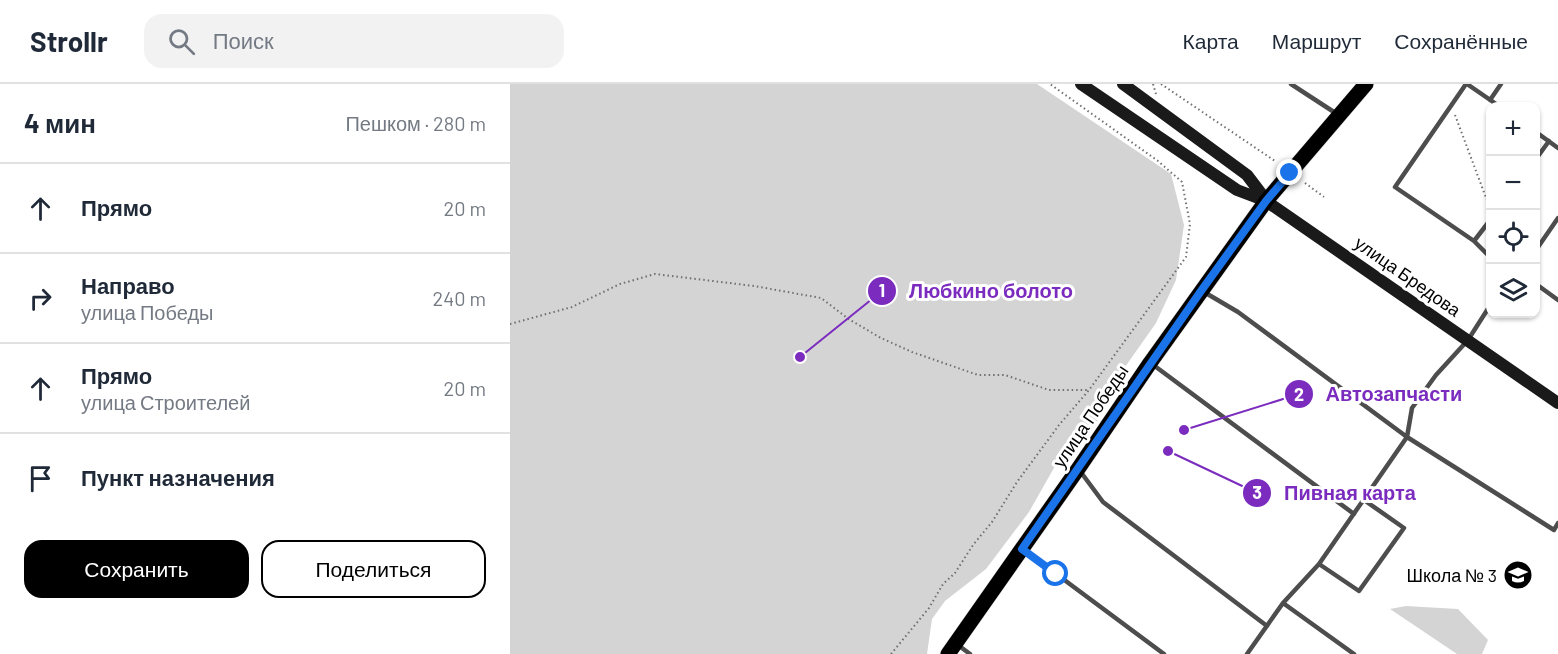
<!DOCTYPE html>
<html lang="ru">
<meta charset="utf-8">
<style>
body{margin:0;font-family:Barlow,sans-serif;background:#f2f2f3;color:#1f2937}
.controls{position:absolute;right:18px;top:18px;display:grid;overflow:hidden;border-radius:12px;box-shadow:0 2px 4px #0004}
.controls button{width:54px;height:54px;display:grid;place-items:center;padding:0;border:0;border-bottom:2px solid #e0e1e3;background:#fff;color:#1f2937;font:30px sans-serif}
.stop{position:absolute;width:18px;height:18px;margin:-14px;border:4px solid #1a73e8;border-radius:50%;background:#fff}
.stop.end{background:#1a73e8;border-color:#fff;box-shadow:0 2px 6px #0008}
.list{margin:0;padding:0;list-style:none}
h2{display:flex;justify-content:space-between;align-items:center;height:78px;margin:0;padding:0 24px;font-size:26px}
h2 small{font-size:20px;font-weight:400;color:#747a83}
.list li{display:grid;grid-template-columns:39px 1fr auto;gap:18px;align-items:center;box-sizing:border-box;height:90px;padding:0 24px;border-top:2px solid #e0e1e3}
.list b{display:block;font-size:22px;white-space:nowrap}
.list p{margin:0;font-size:20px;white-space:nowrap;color:#747a83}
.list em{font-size:20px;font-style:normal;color:#747a83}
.actions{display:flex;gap:12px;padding:18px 24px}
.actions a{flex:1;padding:14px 0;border:2px solid #000;border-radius:18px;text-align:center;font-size:21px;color:#000}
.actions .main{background:#000;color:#fff}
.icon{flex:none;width:33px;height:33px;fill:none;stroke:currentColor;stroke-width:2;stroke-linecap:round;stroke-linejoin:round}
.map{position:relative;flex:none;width:1048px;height:570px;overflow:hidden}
header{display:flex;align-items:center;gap:36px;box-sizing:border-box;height:84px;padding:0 30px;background:#fff;border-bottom:2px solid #e0e1e3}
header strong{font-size:28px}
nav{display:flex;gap:33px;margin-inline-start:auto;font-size:21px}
.search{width:420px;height:54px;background:#f2f2f3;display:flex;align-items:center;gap:15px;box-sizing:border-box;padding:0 21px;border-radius:18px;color:#747a83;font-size:22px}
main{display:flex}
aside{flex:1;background:#fff}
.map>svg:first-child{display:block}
.green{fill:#d4d4d4}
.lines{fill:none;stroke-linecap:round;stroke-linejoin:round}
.primary-casing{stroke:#dbdbdb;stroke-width:16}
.path{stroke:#6f6f6f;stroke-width:2;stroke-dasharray:1.5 3;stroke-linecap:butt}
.lane{stroke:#4d4d4d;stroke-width:4.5}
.secondary{stroke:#1a1a1a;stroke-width:12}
.primary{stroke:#000;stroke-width:15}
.route{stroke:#1a73e8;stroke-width:8}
.labels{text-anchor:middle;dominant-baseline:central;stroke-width:6;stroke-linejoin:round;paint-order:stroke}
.street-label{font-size:18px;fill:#000;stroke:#fff}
.poi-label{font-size:18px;fill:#000;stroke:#fff;text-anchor:end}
.leader{fill:none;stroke:#7b2cbf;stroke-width:2}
.callout-dot{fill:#7b2cbf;stroke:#fff;stroke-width:2}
.mark-label{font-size:18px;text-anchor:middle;font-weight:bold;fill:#fff}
.callout-label{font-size:20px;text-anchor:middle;font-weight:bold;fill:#7b2cbf;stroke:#fff;stroke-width:6;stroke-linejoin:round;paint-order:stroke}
</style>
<header>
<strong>Strollr</strong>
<div class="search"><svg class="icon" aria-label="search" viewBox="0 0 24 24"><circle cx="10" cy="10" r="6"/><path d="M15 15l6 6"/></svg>Поиск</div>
<nav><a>Карта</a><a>Маршрут</a><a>Сохранённые</a></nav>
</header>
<main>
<aside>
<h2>4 мин<small>Пешком · 280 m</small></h2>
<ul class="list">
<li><svg class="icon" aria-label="ahead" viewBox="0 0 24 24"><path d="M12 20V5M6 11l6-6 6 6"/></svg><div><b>Прямо</b></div><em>20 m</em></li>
<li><svg class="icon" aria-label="right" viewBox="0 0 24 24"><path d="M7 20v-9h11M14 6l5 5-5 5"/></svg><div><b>Направо</b><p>улица Победы</p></div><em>240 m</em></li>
<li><svg class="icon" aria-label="ahead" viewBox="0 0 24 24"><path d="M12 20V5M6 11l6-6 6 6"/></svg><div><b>Прямо</b><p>улица Строителей</p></div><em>20 m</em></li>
<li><svg class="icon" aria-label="arrive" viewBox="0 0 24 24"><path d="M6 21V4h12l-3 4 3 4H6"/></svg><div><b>Пункт назначения</b></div></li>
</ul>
<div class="actions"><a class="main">Сохранить</a><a>Поделиться</a></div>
</aside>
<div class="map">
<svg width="1048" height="570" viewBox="0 0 1048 570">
<rect width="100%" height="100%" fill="#fff"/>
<path class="green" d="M0,0H527L661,90L674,141L666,196L646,239L615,283L584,343L549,375L519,428L476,485L435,517L422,535L417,570H0Z
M896,522L948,525L978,556L972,570H947L880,525Z"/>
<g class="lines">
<g class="primary-casing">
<path id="primary" d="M438,570L568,385L640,279L756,117L856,0"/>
</g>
<path class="path" d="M643,0L646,10
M651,0L765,77
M945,31L981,127
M795,99L814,113
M0,240L62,223L110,200L145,190L244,202L311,214L340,236L371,254L402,268L468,291H495L539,306H579
M381,570L419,524L433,500L445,489L463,461L482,438L507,398L549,341L579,306L676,173L680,140L672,98L648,77L540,0"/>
<path class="lane" d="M781,0L827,30
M956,0L885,103L964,157L978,171
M957,0L989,22
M980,16L991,0
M1026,48L1048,64
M1026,75L1039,57
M964,157L981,135
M1026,166L1048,134
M1026,200L1048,216
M694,208L728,228L897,353L1044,446L1048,439
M642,280L844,430
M570,387L593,418L757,542
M514,466L654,570
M809,480L849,507L894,444L854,416
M773,519L844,570
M448,561L460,570
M737,570L773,519L809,480L897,353L902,324L926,291L958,256L981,220"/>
<path class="secondary" d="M571,0L727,106L756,117L1048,319
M613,0L737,91L756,116"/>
<use href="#primary" class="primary"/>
</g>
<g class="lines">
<path class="route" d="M546,490L512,465L691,207L756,117L780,89"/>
</g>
<defs>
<g id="school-disc" transform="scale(1.5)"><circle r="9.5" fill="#000" stroke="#fff"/><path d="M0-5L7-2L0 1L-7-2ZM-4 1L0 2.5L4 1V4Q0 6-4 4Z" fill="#fff"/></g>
</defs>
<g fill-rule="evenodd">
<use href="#school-disc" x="1008" y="491"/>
</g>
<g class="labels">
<g class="street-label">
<text transform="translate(898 192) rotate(35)">улица Бредова</text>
<text transform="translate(580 332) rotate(-56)">улица Победы</text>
</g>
<g class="poi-label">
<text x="987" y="491">Школа № 3</text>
</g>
</g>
<path class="leader" d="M290 273L372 207M674 346L789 310M658 367L747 409"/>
<g class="callout-dot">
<circle cx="290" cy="273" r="6"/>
<circle cx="674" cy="346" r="6"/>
<circle cx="658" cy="367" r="6"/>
<circle cx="372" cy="207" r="15"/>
<circle cx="789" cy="310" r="15"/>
<circle cx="747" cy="409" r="15"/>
</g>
<g class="mark-label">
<text x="372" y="213">1</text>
<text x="789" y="317">2</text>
<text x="747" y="415">3</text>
</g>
<g class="callout-label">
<text x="481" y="214">Любкино болото</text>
<text x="884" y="317">Автозапчасти</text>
<text x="840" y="416">Пивная карта</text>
</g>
</svg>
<div class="controls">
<button>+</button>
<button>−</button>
<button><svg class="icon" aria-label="locate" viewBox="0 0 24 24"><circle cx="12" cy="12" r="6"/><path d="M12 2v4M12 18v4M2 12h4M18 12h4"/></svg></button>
<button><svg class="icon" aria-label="layers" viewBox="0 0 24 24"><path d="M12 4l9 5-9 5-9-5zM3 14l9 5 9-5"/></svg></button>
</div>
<div class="stop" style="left:546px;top:490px"></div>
<div class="stop end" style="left:780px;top:89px"></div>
</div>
</main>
